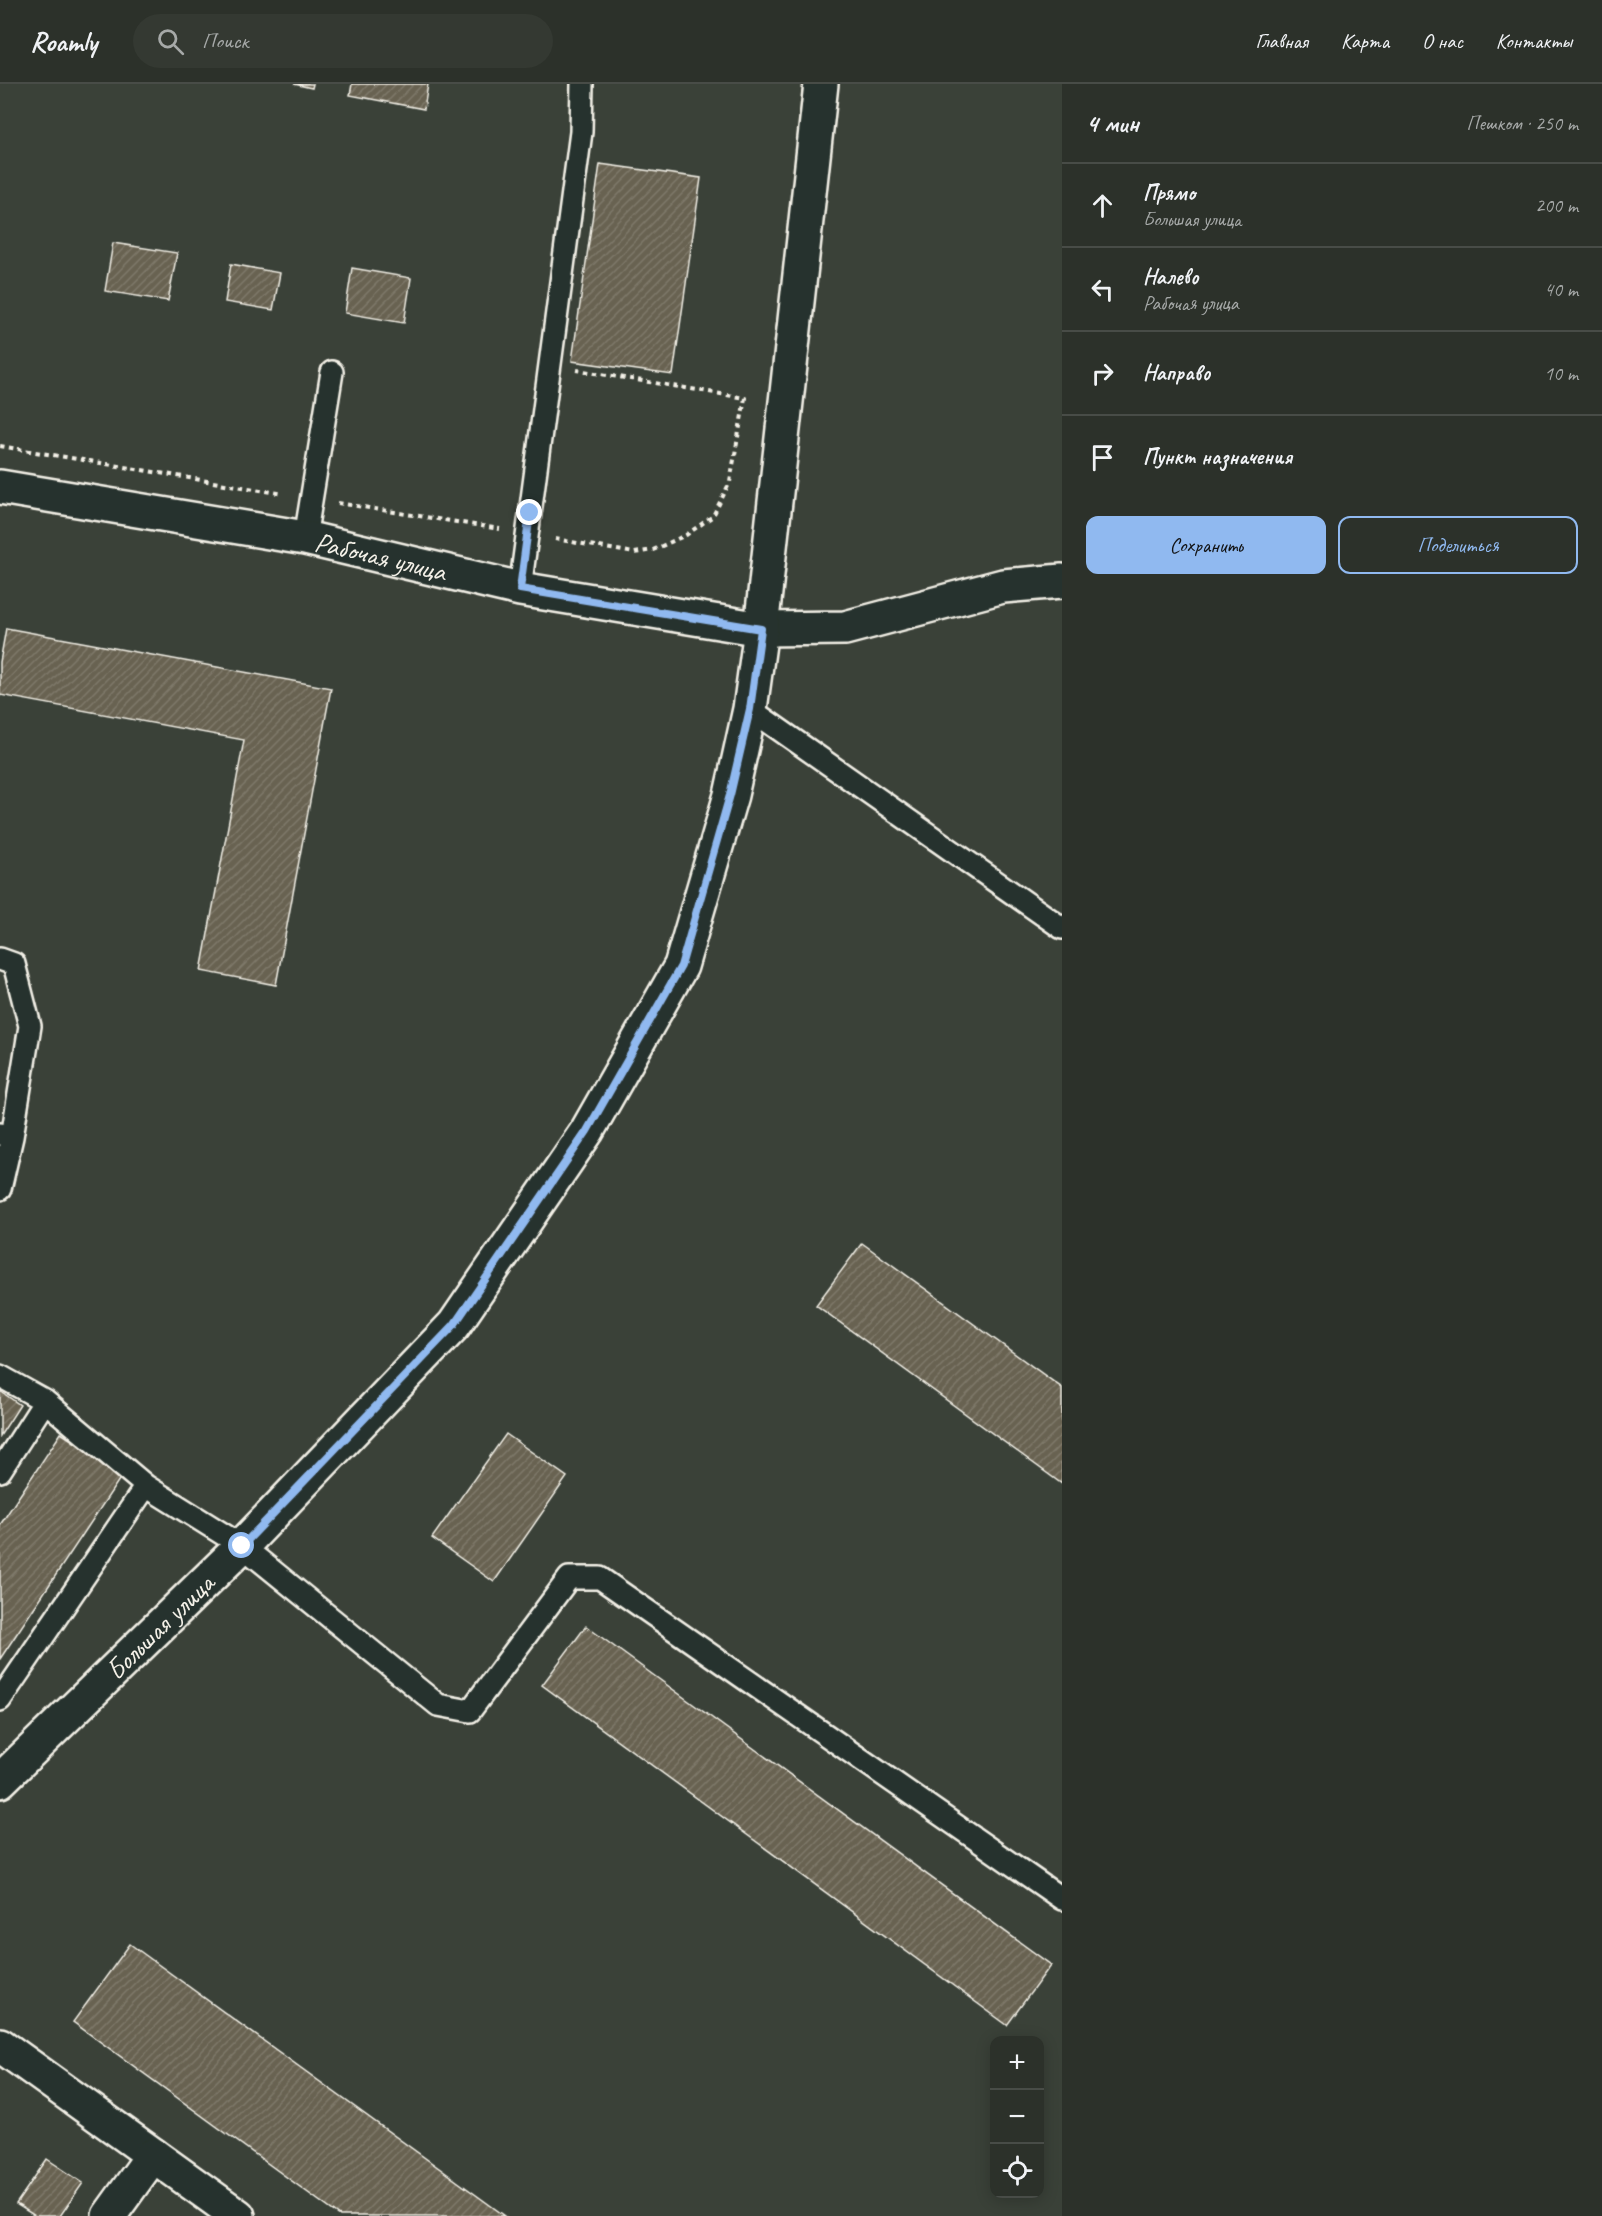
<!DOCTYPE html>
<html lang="ru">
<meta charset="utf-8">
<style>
body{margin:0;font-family:Caveat,sans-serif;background:#343932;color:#f1f3f6}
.controls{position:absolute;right:18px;bottom:18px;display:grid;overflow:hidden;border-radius:12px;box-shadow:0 3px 15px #0003}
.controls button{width:54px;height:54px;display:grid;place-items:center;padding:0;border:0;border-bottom:2px solid #484c47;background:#2c312a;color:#f1f3f6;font:30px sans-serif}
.stop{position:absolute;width:18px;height:18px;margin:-14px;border:4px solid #90b9f0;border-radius:50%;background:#fff}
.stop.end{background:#90b9f0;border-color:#fff;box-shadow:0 2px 6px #0008}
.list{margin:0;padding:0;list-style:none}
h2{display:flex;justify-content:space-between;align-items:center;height:78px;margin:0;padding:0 24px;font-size:26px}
h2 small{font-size:20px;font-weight:400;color:#a6a9a8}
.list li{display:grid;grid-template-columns:39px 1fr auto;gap:18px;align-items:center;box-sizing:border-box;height:84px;padding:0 24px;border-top:2px solid #484c47}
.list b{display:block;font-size:22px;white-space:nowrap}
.list p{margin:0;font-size:20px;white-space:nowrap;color:#a6a9a8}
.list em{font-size:20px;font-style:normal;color:#a6a9a8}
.actions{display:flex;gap:12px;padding:18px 24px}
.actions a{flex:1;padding:14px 0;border:2px solid #90b9f0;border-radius:12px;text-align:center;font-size:21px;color:#90b9f0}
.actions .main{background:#90b9f0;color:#111}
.icon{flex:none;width:33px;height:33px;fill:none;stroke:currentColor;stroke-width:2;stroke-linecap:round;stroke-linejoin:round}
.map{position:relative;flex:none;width:1062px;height:2132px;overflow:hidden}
header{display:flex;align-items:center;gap:36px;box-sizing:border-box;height:84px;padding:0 30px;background:#2c312a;border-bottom:2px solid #484c47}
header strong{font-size:28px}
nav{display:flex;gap:33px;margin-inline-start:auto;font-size:21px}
.search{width:420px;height:54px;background:#343932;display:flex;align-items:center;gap:15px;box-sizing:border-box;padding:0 21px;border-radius:33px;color:#a6a9a8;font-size:22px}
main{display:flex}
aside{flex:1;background:#2c312a}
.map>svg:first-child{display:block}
.building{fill:url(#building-hatch);stroke:#f4f1e8;stroke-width:1.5}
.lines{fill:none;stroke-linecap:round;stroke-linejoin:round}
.lane-casing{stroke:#f4f1e8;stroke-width:26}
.street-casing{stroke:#f4f1e8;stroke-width:38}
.secondary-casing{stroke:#f4f1e8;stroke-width:38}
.path{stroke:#f4f1e8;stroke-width:4;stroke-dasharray:4.5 4.5;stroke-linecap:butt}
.lane{stroke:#26332d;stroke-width:21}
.street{stroke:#26332d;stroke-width:33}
.secondary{stroke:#26332d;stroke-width:33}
.route{stroke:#90b9f0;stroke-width:8}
.labels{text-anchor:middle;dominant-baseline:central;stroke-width:4.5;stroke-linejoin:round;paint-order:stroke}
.street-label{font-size:28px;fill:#f4f1e8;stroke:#26332d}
</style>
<header>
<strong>Roamly</strong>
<div class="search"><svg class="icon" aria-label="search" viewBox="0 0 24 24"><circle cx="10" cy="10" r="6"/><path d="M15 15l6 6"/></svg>Поиск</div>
<nav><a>Главная</a><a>Карта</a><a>О нас</a><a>Контакты</a></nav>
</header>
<main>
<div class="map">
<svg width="1062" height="2132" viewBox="0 0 1062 2132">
<defs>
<pattern id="building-hatch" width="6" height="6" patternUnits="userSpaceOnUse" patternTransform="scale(1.5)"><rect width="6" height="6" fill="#686251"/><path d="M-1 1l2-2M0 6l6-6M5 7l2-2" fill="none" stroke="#7e796a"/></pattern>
</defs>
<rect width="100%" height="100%" fill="#3a4138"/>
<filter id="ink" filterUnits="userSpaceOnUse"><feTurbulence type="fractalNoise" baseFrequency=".0167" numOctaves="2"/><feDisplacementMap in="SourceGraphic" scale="12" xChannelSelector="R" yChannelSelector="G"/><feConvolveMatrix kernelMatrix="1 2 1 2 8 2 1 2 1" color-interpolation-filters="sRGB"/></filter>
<g filter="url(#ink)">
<path class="building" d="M294,0H313L312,4Z
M352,0H428L424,25L350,11Z
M600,80L701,94L673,291L572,277Z
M113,159L177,169L168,217L105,207Z
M231,180L280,189L273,226L225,218Z
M352,184L411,194L404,239L345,229Z
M6,544L331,604L276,901L201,887L244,656L0,611V578Z
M862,1159L1062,1304V1400L816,1221Z
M0,1307L20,1321L0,1352Z
M61,1349L123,1390L0,1575V1441Z
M506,1350L567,1393L494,1498L432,1454Z
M586,1542L1051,1881L1007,1941L542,1601Z
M130,1860L505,2132H340L73,1938Z
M47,2075L83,2099L60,2132H35L16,2120Z"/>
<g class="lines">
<g class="lane-casing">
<path id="lane" d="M305,454L332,288
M520,505L581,48L582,0
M750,625L1062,844
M0,875L14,880L30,942L12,1053
M0,1105L12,1053L0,1050
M0,1292L45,1317L146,1402L242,1462L438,1621L470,1627L569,1494H600L1062,1815
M0,1387L45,1317
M0,1616L146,1402"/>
</g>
<g class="street-casing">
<g id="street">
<path id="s1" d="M0,403L305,454L520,505L761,545L845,544L1003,502L1062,497"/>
<path d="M0,1961L238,2132"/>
<path d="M109,2132L153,2071"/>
</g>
</g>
<g class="secondary-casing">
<g id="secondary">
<path id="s2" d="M0,1697L242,1462L454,1241L587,1047L681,882L731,711L750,625L761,545L821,0"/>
</g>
</g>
<path class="path" d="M0,362L284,410
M338,419L500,445
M555,455L634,469L653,466L686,451L713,432L730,398L745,314L577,286"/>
<use href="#lane" class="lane"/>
<use href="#street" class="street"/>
<use href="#secondary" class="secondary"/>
</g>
</g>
<g class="lines" filter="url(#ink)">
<path class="route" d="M242,1462L454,1241L587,1047L681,882L730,711L750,625L761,545L520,505L530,429"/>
</g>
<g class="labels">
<g class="street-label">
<text stroke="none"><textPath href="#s1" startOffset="387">Рабочая улица</textPath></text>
<text stroke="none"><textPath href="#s2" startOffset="222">Большая улица</textPath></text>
</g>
</g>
</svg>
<div class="controls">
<button>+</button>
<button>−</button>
<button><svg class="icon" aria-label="locate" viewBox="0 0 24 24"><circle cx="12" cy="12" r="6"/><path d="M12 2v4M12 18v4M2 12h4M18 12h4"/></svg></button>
</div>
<div class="stop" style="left:242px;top:1462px"></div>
<div class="stop end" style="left:530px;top:429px"></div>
</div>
<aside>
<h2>4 мин<small>Пешком · 250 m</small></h2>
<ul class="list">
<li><svg class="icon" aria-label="ahead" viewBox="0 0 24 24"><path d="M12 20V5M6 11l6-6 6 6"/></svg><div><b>Прямо</b><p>Большая улица</p></div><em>200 m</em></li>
<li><svg class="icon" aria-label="left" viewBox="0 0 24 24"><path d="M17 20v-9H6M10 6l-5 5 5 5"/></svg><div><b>Налево</b><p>Рабочая улица</p></div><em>40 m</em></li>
<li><svg class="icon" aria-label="right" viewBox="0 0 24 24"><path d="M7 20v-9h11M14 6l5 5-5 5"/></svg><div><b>Направо</b></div><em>10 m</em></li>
<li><svg class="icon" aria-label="arrive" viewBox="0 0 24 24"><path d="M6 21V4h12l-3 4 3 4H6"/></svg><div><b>Пункт назначения</b></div></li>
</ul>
<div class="actions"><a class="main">Сохранить</a><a>Поделиться</a></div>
</aside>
</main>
